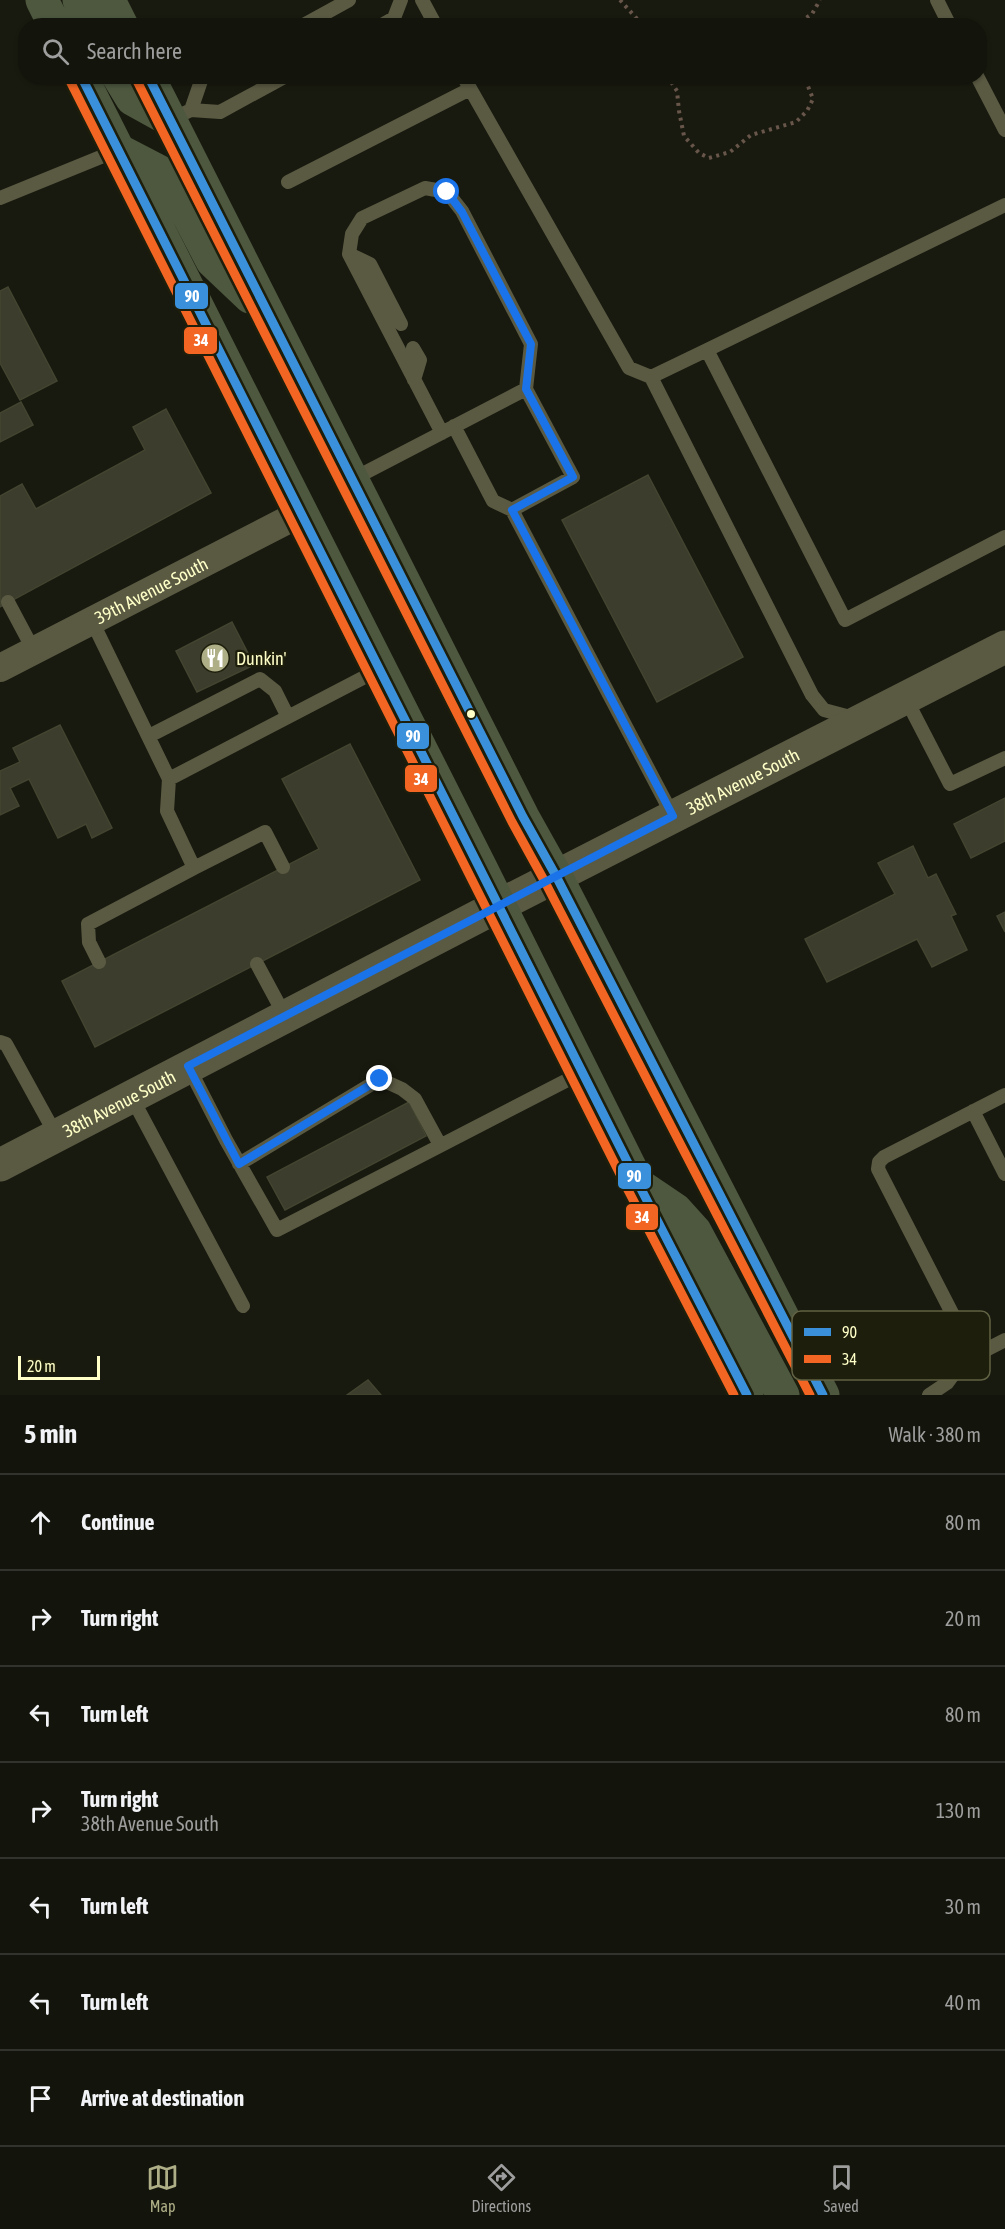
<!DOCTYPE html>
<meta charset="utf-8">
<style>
body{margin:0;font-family:"Asap Condensed",sans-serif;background:#202119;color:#f1f3f6}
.scale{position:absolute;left:18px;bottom:15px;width:82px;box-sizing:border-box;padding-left:6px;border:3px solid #ffffc8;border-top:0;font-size:16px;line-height:21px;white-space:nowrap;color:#ffffc8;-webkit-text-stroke:4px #1d1e0b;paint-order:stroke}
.stop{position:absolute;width:18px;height:18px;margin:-14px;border:4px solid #1a73e8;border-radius:50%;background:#fff}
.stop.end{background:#1a73e8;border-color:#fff;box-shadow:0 2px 6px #0008}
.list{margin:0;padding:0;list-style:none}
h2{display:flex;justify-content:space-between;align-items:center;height:78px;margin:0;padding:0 24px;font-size:26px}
h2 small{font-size:20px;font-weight:400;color:#9d9e9d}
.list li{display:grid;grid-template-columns:39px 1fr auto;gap:18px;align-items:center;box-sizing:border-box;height:96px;padding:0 24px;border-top:2px solid #32332c}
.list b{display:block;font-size:22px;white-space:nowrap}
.list p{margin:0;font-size:20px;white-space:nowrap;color:#9d9e9d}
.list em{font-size:20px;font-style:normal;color:#9d9e9d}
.icon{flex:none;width:33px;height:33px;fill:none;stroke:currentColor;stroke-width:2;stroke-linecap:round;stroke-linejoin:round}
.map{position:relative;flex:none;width:1005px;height:1395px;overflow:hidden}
.search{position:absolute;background:#13140b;box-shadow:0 2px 4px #0004;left:18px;right:18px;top:18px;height:66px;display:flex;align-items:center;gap:15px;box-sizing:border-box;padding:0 21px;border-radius:24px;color:#9d9e9d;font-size:22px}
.sheet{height:750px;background:#13140b}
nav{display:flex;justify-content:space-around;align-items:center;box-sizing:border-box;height:84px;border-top:2px solid #32332c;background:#13140b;font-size:16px;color:#9d9e9d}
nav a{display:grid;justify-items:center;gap:3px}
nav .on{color:#aeaf87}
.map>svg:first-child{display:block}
.building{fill:#3c3d2c;stroke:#434531;stroke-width:1.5}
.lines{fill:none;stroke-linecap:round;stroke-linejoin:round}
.path{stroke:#68564b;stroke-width:4;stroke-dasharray:3 4.5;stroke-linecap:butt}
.service{stroke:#5a5a43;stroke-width:14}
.minor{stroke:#5a5a43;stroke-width:28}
.tertiary{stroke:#5a5a43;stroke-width:33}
.trunk{stroke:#4d583f;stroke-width:33}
.bus-1-casing{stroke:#1d1e0b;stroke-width:14}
.bus-2-casing{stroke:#1d1e0b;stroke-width:14}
.bus-1{stroke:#3a90db;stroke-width:9}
.bus-2{stroke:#f26522;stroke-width:9}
.route{stroke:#1a73e8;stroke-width:8}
.bus-dot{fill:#ffffc8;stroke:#1d1e0b;stroke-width:2}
.labels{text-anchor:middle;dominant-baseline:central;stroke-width:4.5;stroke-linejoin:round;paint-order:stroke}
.street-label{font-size:18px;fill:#ffffc8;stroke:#1d1e0b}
.poi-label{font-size:18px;fill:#ffffc8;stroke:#1d1e0b;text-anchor:start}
.key{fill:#1d1e0b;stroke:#616244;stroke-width:1.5}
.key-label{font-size:16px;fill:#ffffc8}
.line-badge{stroke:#1d1e0b;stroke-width:2}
.badge-label{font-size:16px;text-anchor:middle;font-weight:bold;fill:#fff}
</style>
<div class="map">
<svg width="1005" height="1395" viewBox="0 0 1005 1395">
<rect width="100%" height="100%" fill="#191a0f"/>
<path class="building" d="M8,287L57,381L20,400L0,363V291Z
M21,402L33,425L0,442V413Z
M166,409L211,493L0,607V496L22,484L36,509L145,450L133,427Z
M648,475L743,657L657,702L562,520Z
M232,622L254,665L197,692L176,651Z
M60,725L112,828L92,838L86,824L58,838L29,779L10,788L19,806L0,815V771L20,762L13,748Z
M350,744L420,880L95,1047L62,981L319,849L282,779Z
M1005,798V841L971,858L954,824Z
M913,846L928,878L936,874L956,914L951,916L967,950L932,967L917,939L827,982L805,939L895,894L878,863Z
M1005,912V932L997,916Z
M409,1102L426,1136L285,1210L267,1177Z
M368,1380L381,1395H347Z"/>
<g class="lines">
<path class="path" d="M620,0L638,20L641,26
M794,26L812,14L820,0
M667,76L677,91L679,111L684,136L699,153L709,158L730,152L751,135L796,122L807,111L813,99L804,76"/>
<path class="service" d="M422,0L436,26
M937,0L950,26
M302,26L349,0
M380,26L394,18L401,0
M463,76L629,368L651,377L707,350L845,620L1005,537
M977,76L1005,130
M191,110L202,78L206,76
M170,120L191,110L220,112L286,76
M288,182L470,89
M0,198L118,150
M349,254L370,264L401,324
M413,348L420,360L414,380
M707,350L1005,205
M651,377L812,695L824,710L854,718
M442,433L349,254L352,234L362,218L425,188L447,192L462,211L531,344L526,389L573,477L512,510L493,501L454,426
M351,480L526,389
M512,510L673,816
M8,602L34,651
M92,621L169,779L167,811L194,868L88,924L89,942L99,962
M905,697L950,784L1005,758
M149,736L260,679L275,691L288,717
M169,779L380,669
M194,868L265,832L283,867
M257,964L285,1016
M0,1042L6,1044L56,1135
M188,1066L226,1140L277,1230L583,1072
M131,1096L243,1306
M973,1111L1005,1174
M239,1164L380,1079L402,1089L415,1099L440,1145
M974,1356L878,1169L879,1162L884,1157L1005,1095
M929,1395L947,1383L958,1368L974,1356L1005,1340"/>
<path class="minor" id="s1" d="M0,668L301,513"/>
<path class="tertiary" id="s2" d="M0,1165L500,905L1005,647"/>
<path class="trunk" d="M42,0L55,26
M79,0L92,26
M109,0L122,26
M81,76L481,868L639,1185L747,1395
M118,76L132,99L170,120
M148,76L523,817L556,876L823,1395
M118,150L168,176L212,261L250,297
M642,1187L676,1210L695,1231L783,1395"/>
<g class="bus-1-casing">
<path id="bus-1" d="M81,76L639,1185L747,1395
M148,76L523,817L556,876L823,1395"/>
</g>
<g class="bus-2-casing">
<path id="bus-2" d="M70,81L628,1190L734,1395
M137,81L512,822L545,882L810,1395"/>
</g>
<use href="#bus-1" class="bus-1"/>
<use href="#bus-2" class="bus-2"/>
</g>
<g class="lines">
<path class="route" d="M380,1079L239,1164L188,1066L673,816L512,510L573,477L526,389L531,344L462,212L447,192"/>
</g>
<defs>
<g id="restaurant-disc" transform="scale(1.5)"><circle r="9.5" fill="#aeaf87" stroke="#1d1e0b"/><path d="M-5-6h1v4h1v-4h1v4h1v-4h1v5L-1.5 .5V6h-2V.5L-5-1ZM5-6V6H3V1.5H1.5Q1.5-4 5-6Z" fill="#fff"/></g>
</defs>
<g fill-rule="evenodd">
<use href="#restaurant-disc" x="215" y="658"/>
</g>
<circle class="bus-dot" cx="471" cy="714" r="5"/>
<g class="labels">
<g class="street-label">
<text stroke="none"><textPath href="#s1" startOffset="170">39th Avenue South</textPath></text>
<text stroke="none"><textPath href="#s2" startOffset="836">38th Avenue South</textPath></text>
<text stroke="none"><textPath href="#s2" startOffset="134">38th Avenue South</textPath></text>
</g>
<g class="poi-label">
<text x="236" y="658">Dunkin'</text>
</g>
</g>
<rect x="792" y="1311" width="198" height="69" rx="9" class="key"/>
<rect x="804" y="1328" width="27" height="8" fill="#3a90db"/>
<rect x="804" y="1355" width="27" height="8" fill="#f26522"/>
<g class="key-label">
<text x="842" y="1338">90</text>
<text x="842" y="1365">34</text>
</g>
<g class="line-badge">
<rect x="174" y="282" width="35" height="28" rx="6" fill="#3a90db"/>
<rect x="183" y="326" width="35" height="29" rx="6" fill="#f26522"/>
<rect x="396" y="722" width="34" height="28" rx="6" fill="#3a90db"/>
<rect x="404" y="764" width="34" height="29" rx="6" fill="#f26522"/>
<rect x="617" y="1162" width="35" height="28" rx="6" fill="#3a90db"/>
<rect x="625" y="1203" width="34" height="28" rx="6" fill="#f26522"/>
</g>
<g class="badge-label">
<text x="192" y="302">90</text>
<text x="201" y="346">34</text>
<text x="413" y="742">90</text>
<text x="421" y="785">34</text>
<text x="634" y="1182">90</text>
<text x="642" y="1223">34</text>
</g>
</svg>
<div class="scale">20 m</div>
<div class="stop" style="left:447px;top:192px"></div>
<div class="stop end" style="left:380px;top:1079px"></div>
<div class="search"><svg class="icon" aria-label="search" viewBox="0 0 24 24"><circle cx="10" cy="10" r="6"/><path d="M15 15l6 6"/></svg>Search here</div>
</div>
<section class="sheet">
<h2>5 min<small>Walk · 380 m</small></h2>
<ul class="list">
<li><svg class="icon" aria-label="ahead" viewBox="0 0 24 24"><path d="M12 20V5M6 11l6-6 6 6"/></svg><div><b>Continue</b></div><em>80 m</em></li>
<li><svg class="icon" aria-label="right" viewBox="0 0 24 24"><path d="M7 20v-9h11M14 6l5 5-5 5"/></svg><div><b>Turn right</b></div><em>20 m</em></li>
<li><svg class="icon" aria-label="left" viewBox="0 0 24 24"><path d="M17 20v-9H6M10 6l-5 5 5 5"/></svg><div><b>Turn left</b></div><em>80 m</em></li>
<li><svg class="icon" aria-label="right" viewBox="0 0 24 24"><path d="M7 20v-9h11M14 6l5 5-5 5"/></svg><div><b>Turn right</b><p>38th Avenue South</p></div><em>130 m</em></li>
<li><svg class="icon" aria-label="left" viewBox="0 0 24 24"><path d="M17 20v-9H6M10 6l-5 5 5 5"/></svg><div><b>Turn left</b></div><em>30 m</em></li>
<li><svg class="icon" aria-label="left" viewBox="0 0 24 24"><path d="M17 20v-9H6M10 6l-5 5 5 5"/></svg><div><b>Turn left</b></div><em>40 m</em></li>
<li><svg class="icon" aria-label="arrive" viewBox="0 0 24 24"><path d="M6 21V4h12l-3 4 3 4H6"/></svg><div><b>Arrive at destination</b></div></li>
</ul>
</section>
<nav>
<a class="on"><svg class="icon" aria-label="map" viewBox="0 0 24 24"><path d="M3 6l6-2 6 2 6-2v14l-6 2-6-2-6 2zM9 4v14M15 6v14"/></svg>Map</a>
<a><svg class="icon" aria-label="directions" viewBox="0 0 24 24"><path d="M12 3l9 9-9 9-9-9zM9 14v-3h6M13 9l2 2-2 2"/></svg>Directions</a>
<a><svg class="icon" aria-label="saved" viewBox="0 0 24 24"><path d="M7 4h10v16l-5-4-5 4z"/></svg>Saved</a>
</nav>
